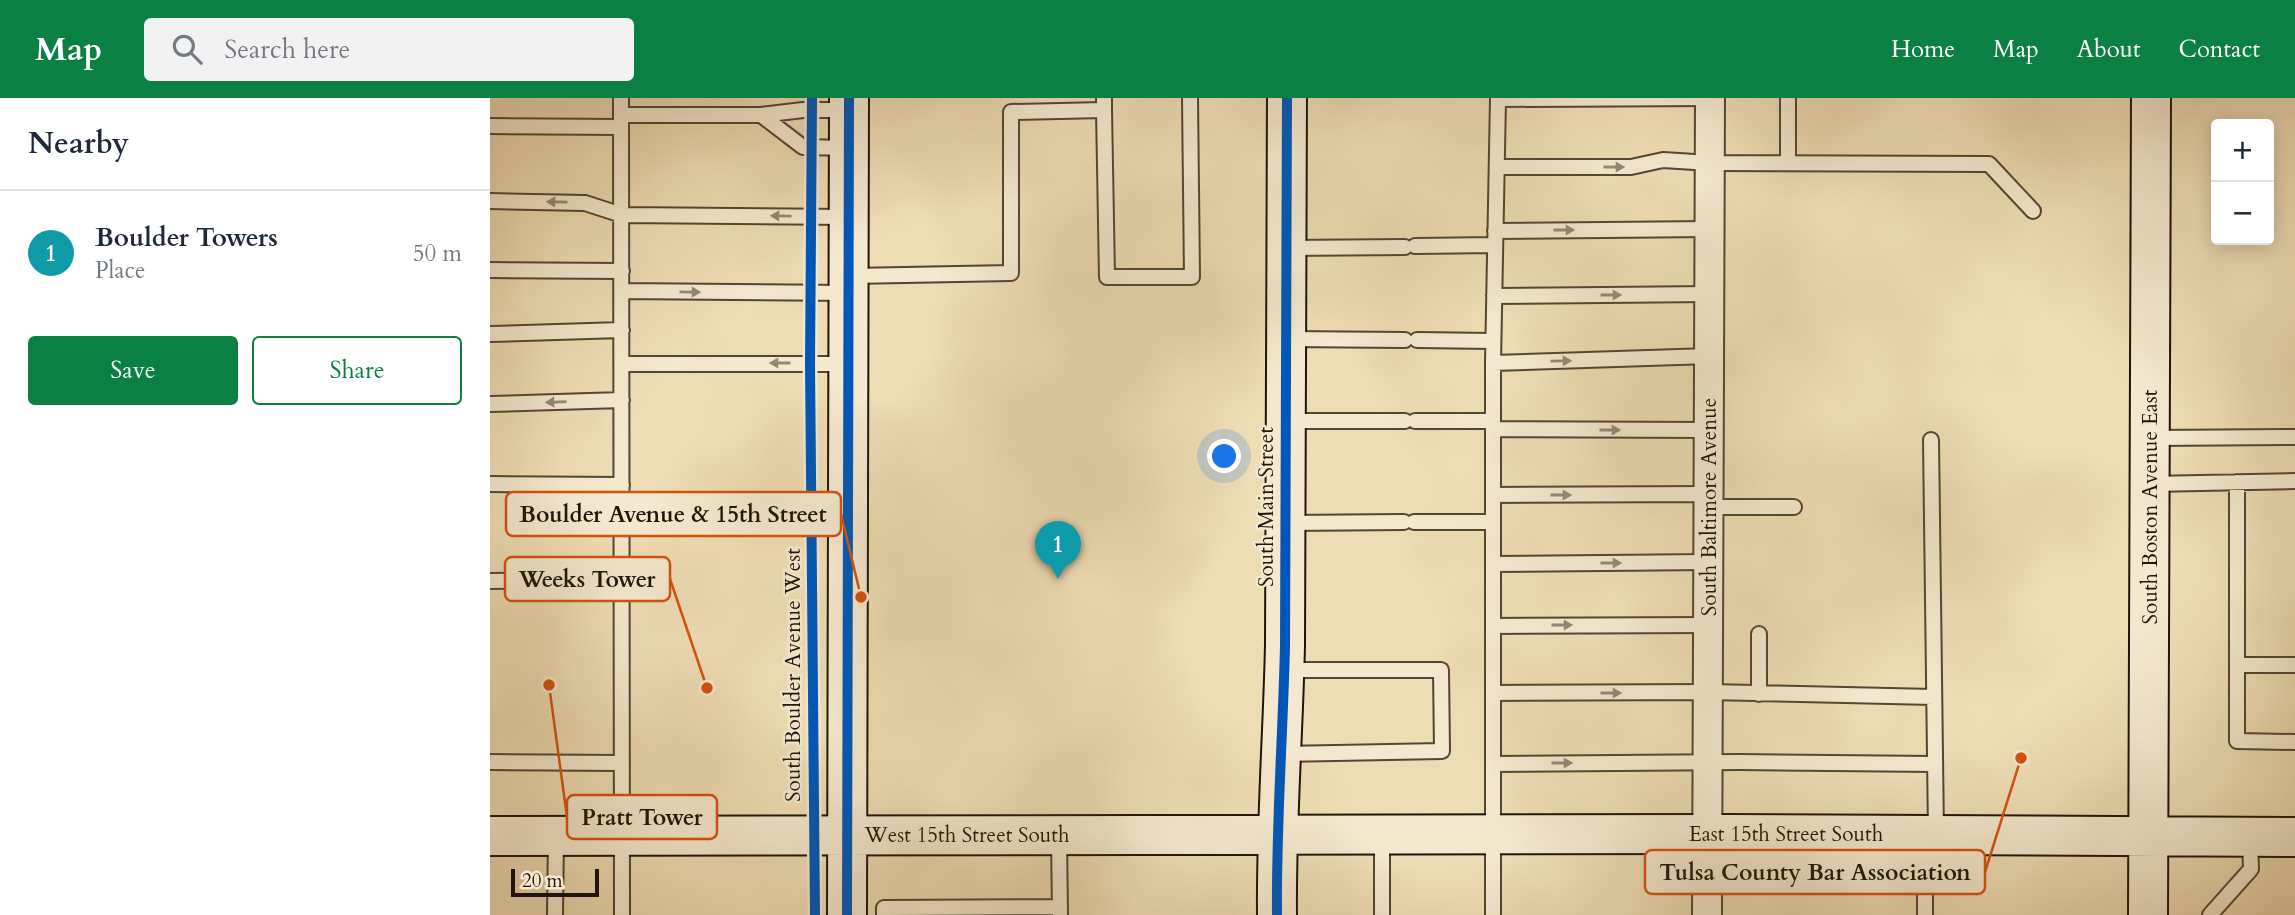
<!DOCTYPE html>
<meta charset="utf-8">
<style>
body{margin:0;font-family:Cardo,serif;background:#f2f2f3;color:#1f2937}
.controls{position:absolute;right:21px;top:21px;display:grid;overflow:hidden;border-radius:7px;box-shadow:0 4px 18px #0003}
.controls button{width:63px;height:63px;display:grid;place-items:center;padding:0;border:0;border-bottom:2px solid #e0e1e3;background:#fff;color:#1f2937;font:35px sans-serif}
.scale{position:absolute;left:21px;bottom:18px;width:88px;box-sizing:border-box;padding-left:7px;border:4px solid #1f1508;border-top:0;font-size:19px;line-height:24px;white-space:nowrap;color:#1f1508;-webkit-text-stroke:5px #f4e8ce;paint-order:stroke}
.you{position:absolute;left:735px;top:359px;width:24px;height:24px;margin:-18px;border:5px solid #fff;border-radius:50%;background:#1a73e8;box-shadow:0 0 0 10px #1a73e833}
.badge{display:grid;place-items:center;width:46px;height:46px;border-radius:50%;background:#0b8043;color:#fff;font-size:23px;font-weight:700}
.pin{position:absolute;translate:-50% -58px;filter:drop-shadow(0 2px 4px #0008)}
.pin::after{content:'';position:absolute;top:37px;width:24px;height:21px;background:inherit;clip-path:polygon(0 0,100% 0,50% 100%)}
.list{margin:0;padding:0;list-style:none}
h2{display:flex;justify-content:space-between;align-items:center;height:91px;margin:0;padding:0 28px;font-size:30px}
h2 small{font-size:23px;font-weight:400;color:#747a83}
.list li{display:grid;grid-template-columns:46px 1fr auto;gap:21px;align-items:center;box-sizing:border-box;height:126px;padding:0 28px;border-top:2px solid #e0e1e3}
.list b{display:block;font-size:26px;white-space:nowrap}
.list p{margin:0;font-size:23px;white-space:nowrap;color:#747a83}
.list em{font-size:23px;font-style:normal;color:#747a83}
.actions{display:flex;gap:14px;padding:21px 28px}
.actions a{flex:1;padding:16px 0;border:2px solid #0b8043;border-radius:7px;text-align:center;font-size:24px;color:#0b8043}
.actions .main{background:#0b8043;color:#fff}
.icon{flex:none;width:38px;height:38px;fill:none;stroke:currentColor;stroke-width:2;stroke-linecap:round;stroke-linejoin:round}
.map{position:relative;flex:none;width:1805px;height:817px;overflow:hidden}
header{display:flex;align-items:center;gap:42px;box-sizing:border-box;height:98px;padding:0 35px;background:#0b8043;color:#fff}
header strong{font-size:33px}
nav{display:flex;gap:38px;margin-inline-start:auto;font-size:24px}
.search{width:490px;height:63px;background:#f2f2f3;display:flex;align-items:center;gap:18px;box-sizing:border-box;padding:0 24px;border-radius:7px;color:#747a83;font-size:26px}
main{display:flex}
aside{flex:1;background:#fff}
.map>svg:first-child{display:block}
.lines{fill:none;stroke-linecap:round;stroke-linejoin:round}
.lane-casing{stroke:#534733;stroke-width:18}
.street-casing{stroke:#534733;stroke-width:32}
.secondary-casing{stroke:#1f1508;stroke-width:42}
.lane{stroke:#f4e8ce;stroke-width:14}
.street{stroke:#f4e8ce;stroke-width:28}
.secondary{stroke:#f4e8ce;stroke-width:38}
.cycleway-casing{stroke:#f4e8ce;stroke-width:15}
.cycleway{stroke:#0057b8;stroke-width:10}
.oneway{fill:#948975}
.labels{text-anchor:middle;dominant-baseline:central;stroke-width:5;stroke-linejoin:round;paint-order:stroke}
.street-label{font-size:21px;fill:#1f1508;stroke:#f4e8ce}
.leader{fill:none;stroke:#d4520c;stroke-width:2.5}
.callout-dot{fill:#d4520c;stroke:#f4e8ce;stroke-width:2.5}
.callout{fill:#f4e8ce;stroke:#d4520c;stroke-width:2.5}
.callout-label{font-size:23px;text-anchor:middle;font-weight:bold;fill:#1f1508}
</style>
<header>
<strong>Map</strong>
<div class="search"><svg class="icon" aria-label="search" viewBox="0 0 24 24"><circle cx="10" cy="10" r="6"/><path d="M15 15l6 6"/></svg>Search here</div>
<nav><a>Home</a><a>Map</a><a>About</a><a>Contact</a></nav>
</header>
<main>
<aside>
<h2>Nearby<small></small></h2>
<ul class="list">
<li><span class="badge" style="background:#0f9aa8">1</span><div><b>Boulder Towers</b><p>Place</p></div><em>50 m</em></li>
</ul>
<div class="actions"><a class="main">Save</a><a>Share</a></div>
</aside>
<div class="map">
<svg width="1805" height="817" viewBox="0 0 1805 817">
<rect width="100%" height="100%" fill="#eedcb4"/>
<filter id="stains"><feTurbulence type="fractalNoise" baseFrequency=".00286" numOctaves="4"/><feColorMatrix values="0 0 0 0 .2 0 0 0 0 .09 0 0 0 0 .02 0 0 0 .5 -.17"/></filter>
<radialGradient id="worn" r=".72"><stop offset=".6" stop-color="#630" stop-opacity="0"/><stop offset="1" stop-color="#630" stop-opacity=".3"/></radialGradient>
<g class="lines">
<g class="lane-casing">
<path id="lane" d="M131,0L132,817
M1298,0V65
M1008,1L1220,0
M614,12L617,179H702L700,0
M131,17H271L313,12H357
M271,17L313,49L358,50
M0,28L131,29
M1007,69H1141L1173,62L1220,65L1499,66L1543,113
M0,103L95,105L132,117L358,119
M1005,133L1220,131
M925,148L1005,147
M797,150L915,149
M0,172L132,173
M361,178L521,175V14L614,12V0
M132,193L358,195
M1004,198L1220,196
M0,236L132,232
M797,241L915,242
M927,242L1003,243
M1003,265L1220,258
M132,266H357
M0,306L132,302
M797,323H915
M925,323H1003
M1003,331L1219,332
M1661,340L1805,339
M1441,342L1446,736
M1747,384V643L1805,644
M0,386L132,387
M1661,386L1805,383
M1003,397L1219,396
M1219,409H1304
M924,424H1003
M797,425L914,424
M1003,466L1219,464
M0,483L132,481
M1003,528L1219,527
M1269,536V596
M1747,567H1805
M1003,595L1218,594L1444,599
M792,656L952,653L951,572H796
M0,664L132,665
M1003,666L1250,664L1445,666
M569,738L570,816
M892,738V817
M65,817L66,738
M394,817V810L570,809
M1003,817V265L1008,0
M1435,817V739
M1720,817L1761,771L1760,740"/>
</g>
<g class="street-casing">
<path id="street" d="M1217,817L1220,0"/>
</g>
<g class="secondary-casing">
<path id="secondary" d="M0,738L1239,736L1805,739
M357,817L359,0
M787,817C786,727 793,637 795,547C797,364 796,182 797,0
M1658,817L1661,0"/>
</g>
<use href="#lane" class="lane"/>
<use href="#street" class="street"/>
<use href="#secondary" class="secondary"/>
<g class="cycleway-casing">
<path id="cycleway" d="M322,0L320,265L325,817
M357,817L359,0
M787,817C786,727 793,637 795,547C797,364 796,182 797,0"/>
</g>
<use href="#cycleway" class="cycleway"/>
</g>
<defs><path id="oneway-solid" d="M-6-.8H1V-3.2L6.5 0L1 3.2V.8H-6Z" transform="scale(1.75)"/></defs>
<g class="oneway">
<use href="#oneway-solid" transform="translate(1124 69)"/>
<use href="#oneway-solid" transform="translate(67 104) rotate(-179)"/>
<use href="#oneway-solid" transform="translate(291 118) rotate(-179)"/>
<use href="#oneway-solid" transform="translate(1074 132)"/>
<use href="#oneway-solid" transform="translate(200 194) rotate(1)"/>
<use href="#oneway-solid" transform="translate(1121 197)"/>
<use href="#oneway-solid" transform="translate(1071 263) rotate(-1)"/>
<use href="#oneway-solid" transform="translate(290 265) rotate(180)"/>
<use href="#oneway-solid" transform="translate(66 304) rotate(178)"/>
<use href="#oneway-solid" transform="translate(1120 332)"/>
<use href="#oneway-solid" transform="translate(1071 397)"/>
<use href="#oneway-solid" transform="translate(1121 465)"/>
<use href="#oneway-solid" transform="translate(1072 527)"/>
<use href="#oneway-solid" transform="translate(1121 595)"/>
<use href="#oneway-solid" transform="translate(1072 665)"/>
</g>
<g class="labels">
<g class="street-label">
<text transform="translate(776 409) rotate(-90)">South Main Street</text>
<text transform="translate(1219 409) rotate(-90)">South Baltimore Avenue</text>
<text transform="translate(1660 409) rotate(-90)">South Boston Avenue East</text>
<text transform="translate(303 577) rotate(-90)">South Boulder Avenue West</text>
<text x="1296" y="736">East 15th Street South</text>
<text x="477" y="737">West 15th Street South</text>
</g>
</g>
<path class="leader" d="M371 499L351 416M217 590L180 481M59 587L77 719M1531 660L1495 774"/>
<g class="callout-dot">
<circle cx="371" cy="499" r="7"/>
<circle cx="217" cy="590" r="7"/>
<circle cx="59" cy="587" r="7"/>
<circle cx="1531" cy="660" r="7"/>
</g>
<g class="callout">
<rect x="16" y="394" width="335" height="44" rx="7"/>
<rect x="15" y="459" width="165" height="44" rx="7"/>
<rect x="77" y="697" width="150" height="44" rx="7"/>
<rect x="1155" y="752" width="340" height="44" rx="7"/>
</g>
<g class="callout-label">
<text x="183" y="424">Boulder Avenue &amp; 15th Street</text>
<text x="97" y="489">Weeks Tower</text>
<text x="152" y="727">Pratt Tower</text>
<text x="1325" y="782">Tulsa County Bar Association</text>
</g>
<rect width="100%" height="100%" filter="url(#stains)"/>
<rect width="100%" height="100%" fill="url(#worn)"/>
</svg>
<div class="controls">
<button>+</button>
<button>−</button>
</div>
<div class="scale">20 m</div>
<div class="you"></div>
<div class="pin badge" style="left:568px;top:481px;background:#0f9aa8">1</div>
</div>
</main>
